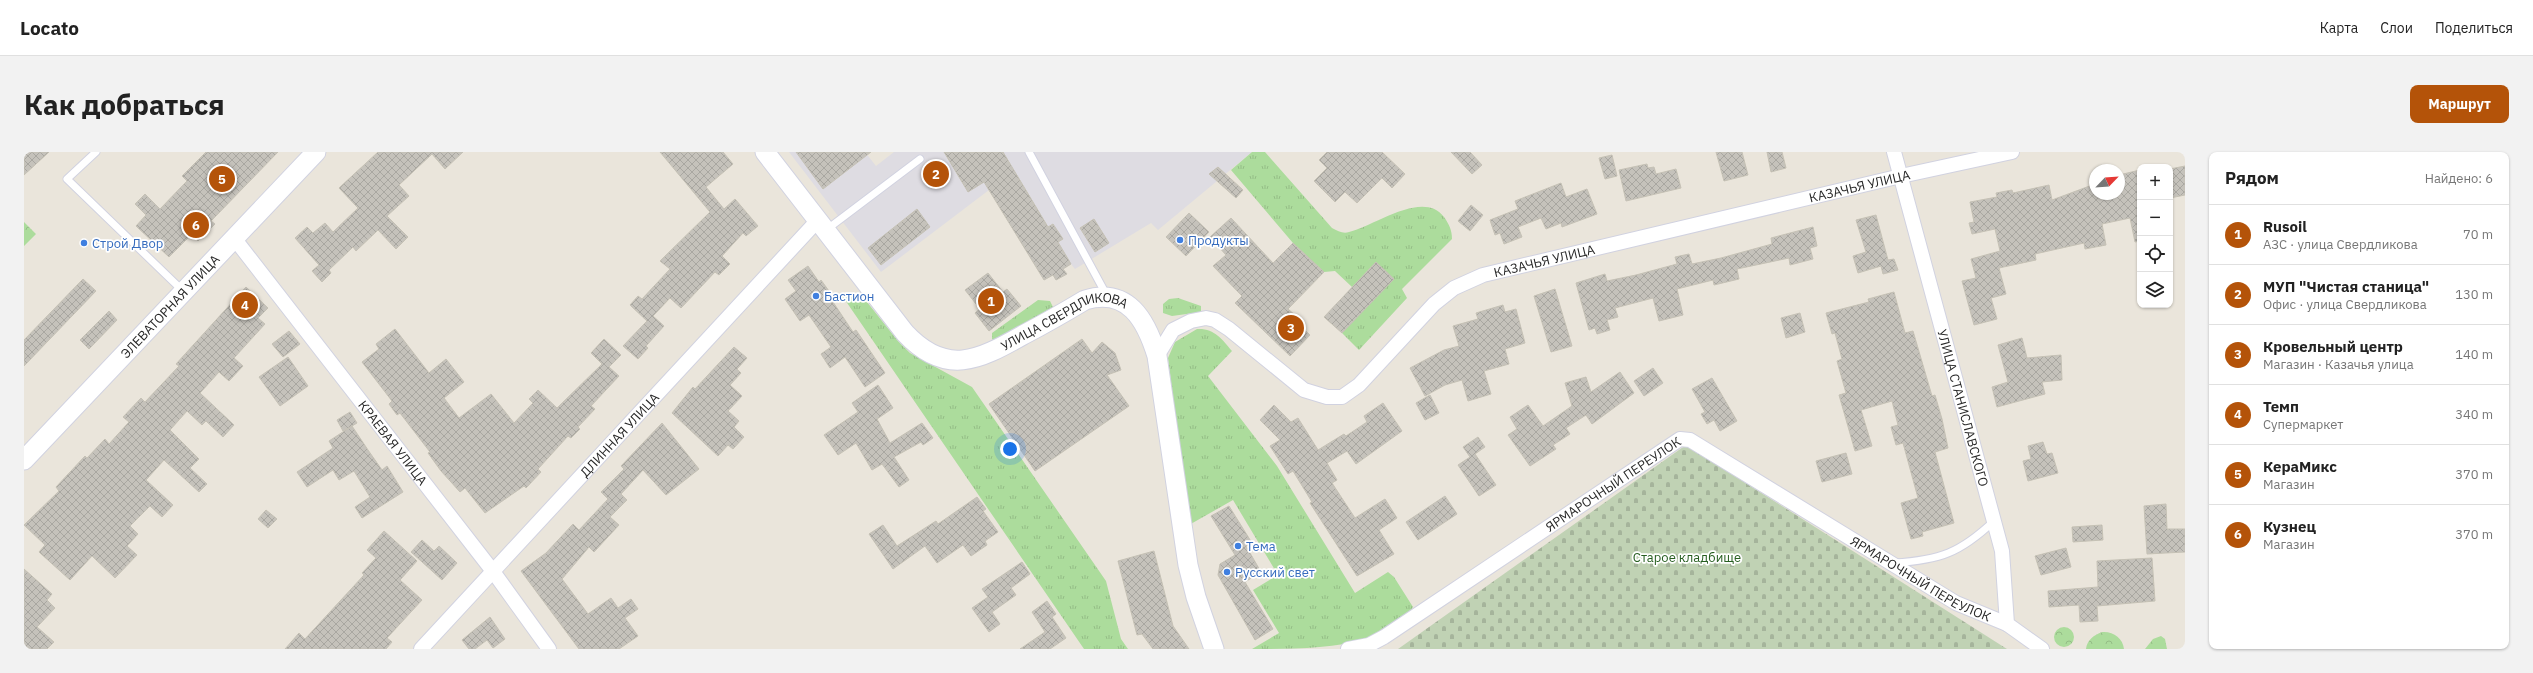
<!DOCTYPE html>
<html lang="ru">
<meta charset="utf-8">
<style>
body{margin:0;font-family:"IBM Plex Sans",sans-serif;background:#f2f2f2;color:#222}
.controls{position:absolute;right:12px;top:12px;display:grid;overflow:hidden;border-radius:8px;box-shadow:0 1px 3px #0004}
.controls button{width:36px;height:36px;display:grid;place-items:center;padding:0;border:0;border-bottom:1px solid #e0e0e0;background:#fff;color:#222;font:20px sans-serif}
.compass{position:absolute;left:2065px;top:12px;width:36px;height:36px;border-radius:50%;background:#fff;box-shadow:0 1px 3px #0004;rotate:65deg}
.you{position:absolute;left:986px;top:297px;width:14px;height:14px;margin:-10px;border:3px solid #fff;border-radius:50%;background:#1a73e8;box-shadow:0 0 0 6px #1a73e833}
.badge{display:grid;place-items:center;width:26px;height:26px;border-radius:50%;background:#b45309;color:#fff;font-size:13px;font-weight:700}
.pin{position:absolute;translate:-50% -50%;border:2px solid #fff;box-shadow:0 1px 4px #0006}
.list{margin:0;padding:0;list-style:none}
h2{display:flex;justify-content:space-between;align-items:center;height:52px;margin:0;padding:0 16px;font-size:17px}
h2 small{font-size:13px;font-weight:400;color:#767676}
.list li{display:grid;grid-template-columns:26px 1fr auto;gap:12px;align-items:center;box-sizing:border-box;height:60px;padding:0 16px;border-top:1px solid #e0e0e0}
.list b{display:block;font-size:15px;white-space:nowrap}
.list p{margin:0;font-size:13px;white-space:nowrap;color:#767676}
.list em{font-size:13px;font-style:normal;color:#767676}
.icon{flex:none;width:22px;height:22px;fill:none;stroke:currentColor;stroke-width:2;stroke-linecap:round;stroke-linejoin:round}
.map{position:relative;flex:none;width:2161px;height:497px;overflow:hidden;border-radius:8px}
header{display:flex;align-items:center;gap:24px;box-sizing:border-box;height:56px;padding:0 20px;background:#fff;border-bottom:1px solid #e0e0e0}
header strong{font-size:19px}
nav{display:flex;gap:22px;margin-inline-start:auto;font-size:14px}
.intro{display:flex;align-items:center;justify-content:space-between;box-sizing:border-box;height:96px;padding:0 24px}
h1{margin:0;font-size:28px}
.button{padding:10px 18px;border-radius:8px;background:#b45309;color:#fff;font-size:14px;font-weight:700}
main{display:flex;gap:24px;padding:0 24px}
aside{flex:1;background:#fff;border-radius:8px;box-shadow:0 1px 3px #0004}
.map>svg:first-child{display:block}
.industrial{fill:#dedce2}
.grass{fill:url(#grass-tufts)}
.forest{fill:url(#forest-crowns)}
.cemetery{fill:url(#cemetery-stones)}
.building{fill:url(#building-cross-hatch);stroke:#c5c1b5}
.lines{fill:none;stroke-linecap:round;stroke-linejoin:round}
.lane-casing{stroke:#d1d2e0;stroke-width:9}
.street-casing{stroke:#d1d2e0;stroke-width:16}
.secondary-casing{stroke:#d1d2e0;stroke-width:21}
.lane{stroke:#fff;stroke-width:7}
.street{stroke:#fff;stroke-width:14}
.secondary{stroke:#fff;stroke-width:19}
.shop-dot{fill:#3f7fe0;stroke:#fff;stroke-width:1.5}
.labels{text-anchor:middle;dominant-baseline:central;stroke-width:3.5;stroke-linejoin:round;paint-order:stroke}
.street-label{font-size:13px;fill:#282828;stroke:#fff}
.shop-label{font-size:13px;fill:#366cbe;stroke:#fff;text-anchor:start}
.park-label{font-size:13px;fill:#265e20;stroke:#fff}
</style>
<header>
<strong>Locato</strong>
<nav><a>Карта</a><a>Слои</a><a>Поделиться</a></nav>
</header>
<div class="intro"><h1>Как добраться</h1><a class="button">Маршрут</a></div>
<main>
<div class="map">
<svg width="2161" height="497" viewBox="0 0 2161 497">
<defs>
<pattern id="grass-tufts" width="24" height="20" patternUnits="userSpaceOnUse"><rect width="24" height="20" fill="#acdc9c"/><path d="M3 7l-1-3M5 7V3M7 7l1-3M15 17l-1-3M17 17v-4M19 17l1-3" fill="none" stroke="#94bd86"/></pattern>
<pattern id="forest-crowns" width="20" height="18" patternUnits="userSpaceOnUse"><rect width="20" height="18" fill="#acdc9c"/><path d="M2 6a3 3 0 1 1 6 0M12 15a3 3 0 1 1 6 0" fill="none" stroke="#94bd86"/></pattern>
<pattern id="cemetery-stones" width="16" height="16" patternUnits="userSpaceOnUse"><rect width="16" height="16" fill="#c0d2b4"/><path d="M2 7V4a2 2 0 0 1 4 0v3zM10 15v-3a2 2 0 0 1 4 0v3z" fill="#a5b49b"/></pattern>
<pattern id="building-cross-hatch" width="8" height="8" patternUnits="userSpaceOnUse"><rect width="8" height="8" fill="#c5c2bb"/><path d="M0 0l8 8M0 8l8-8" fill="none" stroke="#a9a7a1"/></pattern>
</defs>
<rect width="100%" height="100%" fill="#eae5db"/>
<path class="industrial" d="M765,0H841L852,14L870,0H1228L1134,78L1127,71L1051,117L1047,112L1039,117L1043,122L1032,128L1029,123L1020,128L965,38L857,120Z"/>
<path class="grass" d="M1228,0H1241L1308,76C1314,79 1319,82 1325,80C1349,75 1399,37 1420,65C1425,72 1428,78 1428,87L1378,137L1383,146L1335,198L1318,181L1369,127L1352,110L1328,135L1311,119L1300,120L1269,91L1207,18Z
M828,144L843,150L874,189L886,201L948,235L1082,429L1097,487L1104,497H1060L819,145Z
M1154,146L1177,154V160L1148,164L1139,161V152L1145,147Z
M1014,148L1026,149L1029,155L970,189L968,187V181Z
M1173,177C1190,176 1198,187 1208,199L1184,224L1253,314L1331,441L1364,420L1370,425L1389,455L1387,458C1374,468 1360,481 1344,487C1307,497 1266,497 1228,497L1255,481L1229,438L1254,423L1209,348L1165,373L1144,206L1151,190Z"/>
<path class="forest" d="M0,70L12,82L0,94Z
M2030 485a10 10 0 1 1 20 0a10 10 0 1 1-20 0Z
M2078,480C2089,479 2099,486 2100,497H2062C2063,488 2070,483 2078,480Z
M2137,484L2141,487L2143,497H2121L2129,487Z"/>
<path class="cemetery" d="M1662,293L1983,497H1374Z"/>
<path class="building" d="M0,0H25L0,23Z
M182,0H254L187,69L191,72L174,89L168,82L145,105L112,74L122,63L111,52L121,42L136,57L163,29L158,24Z
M354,0H439L421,17L408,2L375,33L385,44L363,64L384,85L372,97L354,78L332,99L329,95L305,118L307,121L298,130L288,119L295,113L271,86L283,75L289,81L301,71L309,80L334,56L315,36Z
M636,0H699L709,12L682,35L700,57L711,47L734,74L722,84L719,81L698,104L706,112L695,123L691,120L657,156L646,146L629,164L640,174L622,194L624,196L614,207L599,194L623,169L606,153L614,144L618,147L646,117L636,109L686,60Z
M772,0H847L799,37Z
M920,0H979L1024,75L1029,72L1039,87L1034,90L1047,112L1039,117L1043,122L1032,128L1029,123L1020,128L960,30L944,40Z
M1303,0H1358L1381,22L1368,36L1358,26L1333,51L1321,40L1311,50L1290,29L1303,16L1295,8Z
M1427,0H1446L1458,13L1448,22Z
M1692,0H1718L1724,23L1700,29Z
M1743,0H1758L1762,16L1747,20Z
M1588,3L1593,24L1581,27L1575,6Z
M1623,12L1624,16L1630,15L1632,22L1652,17L1657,36L1602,49L1595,18Z
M2161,14V43L2146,46V17Z
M1194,15L1219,38L1212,46L1185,22Z
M2116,18V89L2111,90L2106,66L2078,72L2082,93L2061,97L2060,91L2011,102L2012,108L1975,116L1982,142L1967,146L1973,167L1950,173L1938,129L1952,126L1947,107L1976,99L1971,77L1948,82L1945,71L1950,70L1946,50L1973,45L1972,41L1988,38L1989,41L2025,33L2028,48L2071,32V42H2095V23Z
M1537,31L1542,45L1563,37L1573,62L1538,75L1537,71L1522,77L1517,66L1494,75L1498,85L1480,92L1476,81L1471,83L1466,68L1494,57L1491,49Z
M1447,53L1459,63L1446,79L1434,69Z
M893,57L906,75L857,113L844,96Z
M1165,61L1185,80L1162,104L1142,85Z
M1852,63L1864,108L1870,107L1874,118L1859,122L1857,114L1834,121L1829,104L1842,100L1832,68Z
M1207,66L1249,111L1269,91L1300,120L1264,157L1272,164L1269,167L1286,183L1266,204L1211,151L1218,144L1189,114L1202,103L1186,85Z
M1070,67L1085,91L1071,100L1056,76Z
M1789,75L1793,94L1786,96L1789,107L1766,113L1765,106L1713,117L1715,127L1690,133L1689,128L1653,137L1659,163L1635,169L1629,146L1591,156L1594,165L1583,168L1586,178L1573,182L1571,176L1565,178L1552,131L1581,122L1583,129L1612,123L1653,112L1651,105L1665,102L1668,112L1697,106L1748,92L1747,86Z
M1352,110L1370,127L1318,181L1300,165Z
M784,114L795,130L797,128L810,146L807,147L829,180L832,178L861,221L841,235L821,205L806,216L797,202L807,195L785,163L776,169L761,147L772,139L764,128Z
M964,121L979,140L983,137L997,154L965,179L951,161L956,157L941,138Z
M59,127L72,139L0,214V188Z
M222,135L244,156L234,166L241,172L210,206L219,214L205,229L195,220L176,241L210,273L199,285L182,269L178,273L163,259L146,278L175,307L166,316L183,332L175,340L140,308L122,328L149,353L138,365L126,354L106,374L114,382L103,394L113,403L91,426L68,404L46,428L15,400L21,393L0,373L35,339L32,335L61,304L63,306L81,287L85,292L105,270L99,265L117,246L121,250L155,214L152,212Z
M1531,137L1548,194L1527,200L1510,144Z
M1870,140L1881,181L1889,179L1908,244L1911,243L1918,267L1924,296L1911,300L1930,371L1898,380L1899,384L1887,387L1877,351L1894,346L1879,291L1872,293L1867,275L1874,273L1868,249L1837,258L1848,294L1831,299L1815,243L1822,241L1813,209L1818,207L1811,181L1808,182L1802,161L1845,150L1844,147Z
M1479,153L1481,160L1492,157L1501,191L1481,197L1485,212L1460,219L1467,242L1444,249L1438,228L1421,233L1401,244L1386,216L1420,198L1435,194L1429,174L1454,167L1452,161Z
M85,159L93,168L65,197L56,188Z
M1776,161L1781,180L1762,186L1757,166Z
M371,177L405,221L422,207L440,230L420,246L435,266L467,242L490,271L509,251L505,247L514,238L533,256L578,212L567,201L580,187L597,203L585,215L595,224L567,254L571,257L554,275L556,277L547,286L544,284L514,317L517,320L502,336L500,334L461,361L441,336L436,340L417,319L404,301L406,300L376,261L373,263L365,252L368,249L338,210L355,197L352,192Z
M265,179L276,192L259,205L248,192Z
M1998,186L2003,206L2037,203L2038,228L2018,230L2021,242L1973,255L1968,235L1984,230L1974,193Z
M1058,187L1068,201L1078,190L1091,201L1097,218L1083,223L1105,254L1011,319L965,252Z
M710,195L723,206L713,217L717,221L706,233L718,244L704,259L715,269L710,275L720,285L709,297L704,293L694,304L648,261L669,235L671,237Z
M264,205L284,234L256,254L235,225Z
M1629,216L1639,231L1620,244L1610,229Z
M1596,220L1610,241L1568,272L1562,263L1542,276L1546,282L1529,293L1532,297L1506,314L1484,283L1493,277L1486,265L1504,253L1519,274L1548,254L1541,231L1562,225L1567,240Z
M1688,226L1713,269L1696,279L1690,268L1683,272L1677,262L1681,260L1668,237Z
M854,233L869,256L853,267L866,291L898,271L909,286L899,293L897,290L870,305L885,328L875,335L858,312L848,318L832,291L814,303L800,283L834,260L828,251Z
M1406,243L1415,261L1401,268L1392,251Z
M1359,251L1378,279L1332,312L1323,299L1303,311L1313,328L1308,331L1331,366L1361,347L1373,366L1355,378L1370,402L1333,424L1286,351L1288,350L1269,319L1264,322L1246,294L1256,288L1236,268L1250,253L1267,270L1274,266L1294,298L1320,282L1322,284L1343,270L1340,264Z
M326,260L333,271L328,274L344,298L358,318L363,314L379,340L338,366L331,355L346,345L330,319L315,328L309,318L283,335L273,320L309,296L305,289L328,274L319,279L313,268Z
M638,271L675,317L642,343L619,318L597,342L603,348L586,365L595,373L570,400L565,395L538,427L564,462L587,446L594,456L607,447L614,457L601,466L614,484L595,497H555L497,419L522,401L549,372L555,378L584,347L577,340L600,317L597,314Z
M1454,285L1461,295L1451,302L1472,333L1455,344L1434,313L1446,305L1439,295Z
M2019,290L2023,302L2028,301L2034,321L2004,329L1999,309L2007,307L2004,294Z
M1822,301L1828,322L1798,330L1792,309Z
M1421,344L1433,362L1394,388L1382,370Z
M953,345L962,357L959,359L974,380L961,389L963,393L947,404L939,393L913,411L901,394L869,417L845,382L859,373L873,394L912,369L914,372Z
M2142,352L2143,377H2161V400L2123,402L2120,354Z
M1205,354L1228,391L1222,394L1237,420L1221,430L1249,477L1231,488L1194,423L1196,412L1211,403L1187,364Z
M242,358L253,367L244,376L234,367Z
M2078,373L2079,388L2049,390L2048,375Z
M360,379L393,409L376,428L398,448L363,486L368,490L362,497H261L275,481L281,487L340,423L338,421L352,406L343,398Z
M398,388L410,399L415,394L433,411L418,428L387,400Z
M2042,396L2047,415L2017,423L2011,404Z
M1130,399L1149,474L1165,497H1129L1118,482L1113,483L1094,409Z
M2128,406L2131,449L2073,454L2074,469L2056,470L2055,453L2025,455L2024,439L2074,435L2073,409Z
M998,410L1006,422L987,436L992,443L968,460L976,472L965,480L948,456L964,445L958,437Z
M0,417L28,442L23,448L31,456L13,475L30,490L23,497H0Z
M1023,449L1032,462L1028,465L1042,486L1026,497H996L1021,480L1008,460Z
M466,465L481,487L469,496L463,488L451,497H445L438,488Z"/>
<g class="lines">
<g class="lane-casing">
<path id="lane" d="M72,0L43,27L159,139
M1005,0L1083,144
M802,78L896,7
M1870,411C1916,408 1936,401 1970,369"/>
</g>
<g class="street-casing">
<g id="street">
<path id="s1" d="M1870,0L1978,399L1983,472L2018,497"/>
<path id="s2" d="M210,86L468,418L525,497"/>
<path id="s3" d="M1133,204L1149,178L1167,169L1182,166L1191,168L1205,177L1280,238L1303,245H1318L1335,233L1410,152L1430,136L1459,123L1877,24L1988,0"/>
<path id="s4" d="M397,497L794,68"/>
<path id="s5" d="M1324,497L1345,493L1360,485L1656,287L1666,288L1932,451L1983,472"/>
</g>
</g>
<g class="secondary-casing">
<g id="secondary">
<path id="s6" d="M741,0L881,181C922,225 955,208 999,183C1020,172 1041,160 1061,148C1104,135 1122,168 1133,204L1164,413L1172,445L1190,497"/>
<path id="s7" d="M0,308L292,0"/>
</g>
</g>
<use href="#lane" class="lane"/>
<use href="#street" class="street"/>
<use href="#secondary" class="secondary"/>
</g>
<g class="shop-dot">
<circle cx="1156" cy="88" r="4"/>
<circle cx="60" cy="91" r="4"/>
<circle cx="792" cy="144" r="4"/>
<circle cx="1214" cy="394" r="4"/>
<circle cx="1203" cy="420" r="4"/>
</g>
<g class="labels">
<g class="street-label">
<text stroke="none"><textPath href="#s3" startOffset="803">КАЗАЧЬЯ УЛИЦА</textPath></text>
<text stroke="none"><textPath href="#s3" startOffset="479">КАЗАЧЬЯ УЛИЦА</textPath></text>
<text stroke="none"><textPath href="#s7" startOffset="212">ЭЛЕВАТОРНАЯ УЛИЦА</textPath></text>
<text stroke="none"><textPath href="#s6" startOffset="406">УЛИЦА СВЕРДЛИКОВА</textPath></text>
<text stroke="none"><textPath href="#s1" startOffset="265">УЛИЦА СТАНИСЛАВСКОГО</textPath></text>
<text stroke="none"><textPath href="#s4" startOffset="292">ДЛИННАЯ УЛИЦА</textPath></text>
<text stroke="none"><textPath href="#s2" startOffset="259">КРАЕВАЯ УЛИЦА</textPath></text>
<text stroke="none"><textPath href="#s5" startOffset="314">ЯРМАРОЧНЫЙ ПЕРЕУЛОК</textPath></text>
<text stroke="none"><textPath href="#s5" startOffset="674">ЯРМАРОЧНЫЙ ПЕРЕУЛОК</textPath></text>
</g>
<g class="shop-label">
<text x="1164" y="88">Продукты</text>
<text x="68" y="91">Строй Двор</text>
<text x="800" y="144">Бастион</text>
<text x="1222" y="394">Тема</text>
<text x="1211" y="420">Русский свет</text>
</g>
<g class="park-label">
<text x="1663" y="405">Старое кладбище</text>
</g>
</g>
</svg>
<div class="controls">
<button>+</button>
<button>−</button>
<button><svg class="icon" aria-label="locate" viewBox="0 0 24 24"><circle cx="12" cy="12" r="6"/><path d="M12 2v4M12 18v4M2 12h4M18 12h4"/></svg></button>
<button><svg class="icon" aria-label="layers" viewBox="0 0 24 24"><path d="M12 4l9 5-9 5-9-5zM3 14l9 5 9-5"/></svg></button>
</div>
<svg class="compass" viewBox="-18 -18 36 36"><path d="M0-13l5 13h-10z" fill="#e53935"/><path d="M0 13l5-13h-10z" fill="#767676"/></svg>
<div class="you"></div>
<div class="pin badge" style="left:967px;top:149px">1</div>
<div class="pin badge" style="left:912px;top:22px">2</div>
<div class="pin badge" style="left:1267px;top:176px">3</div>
<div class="pin badge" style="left:221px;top:153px">4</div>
<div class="pin badge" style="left:198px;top:27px">5</div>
<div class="pin badge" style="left:172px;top:73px">6</div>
</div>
<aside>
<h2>Рядом<small>Найдено: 6</small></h2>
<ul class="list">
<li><span class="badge">1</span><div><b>Rusoil</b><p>АЗС · улица Свердликова</p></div><em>70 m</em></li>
<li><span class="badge">2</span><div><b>МУП &quot;Чистая станица&quot;</b><p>Офис · улица Свердликова</p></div><em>130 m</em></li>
<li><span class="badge">3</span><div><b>Кровельный центр</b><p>Магазин · Казачья улица</p></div><em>140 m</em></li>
<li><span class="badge">4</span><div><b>Темп</b><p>Супермаркет</p></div><em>340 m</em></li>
<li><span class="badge">5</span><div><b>КераМикс</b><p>Магазин</p></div><em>370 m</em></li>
<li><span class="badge">6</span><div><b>Кузнец</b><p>Магазин</p></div><em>370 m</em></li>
</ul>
</aside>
</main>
